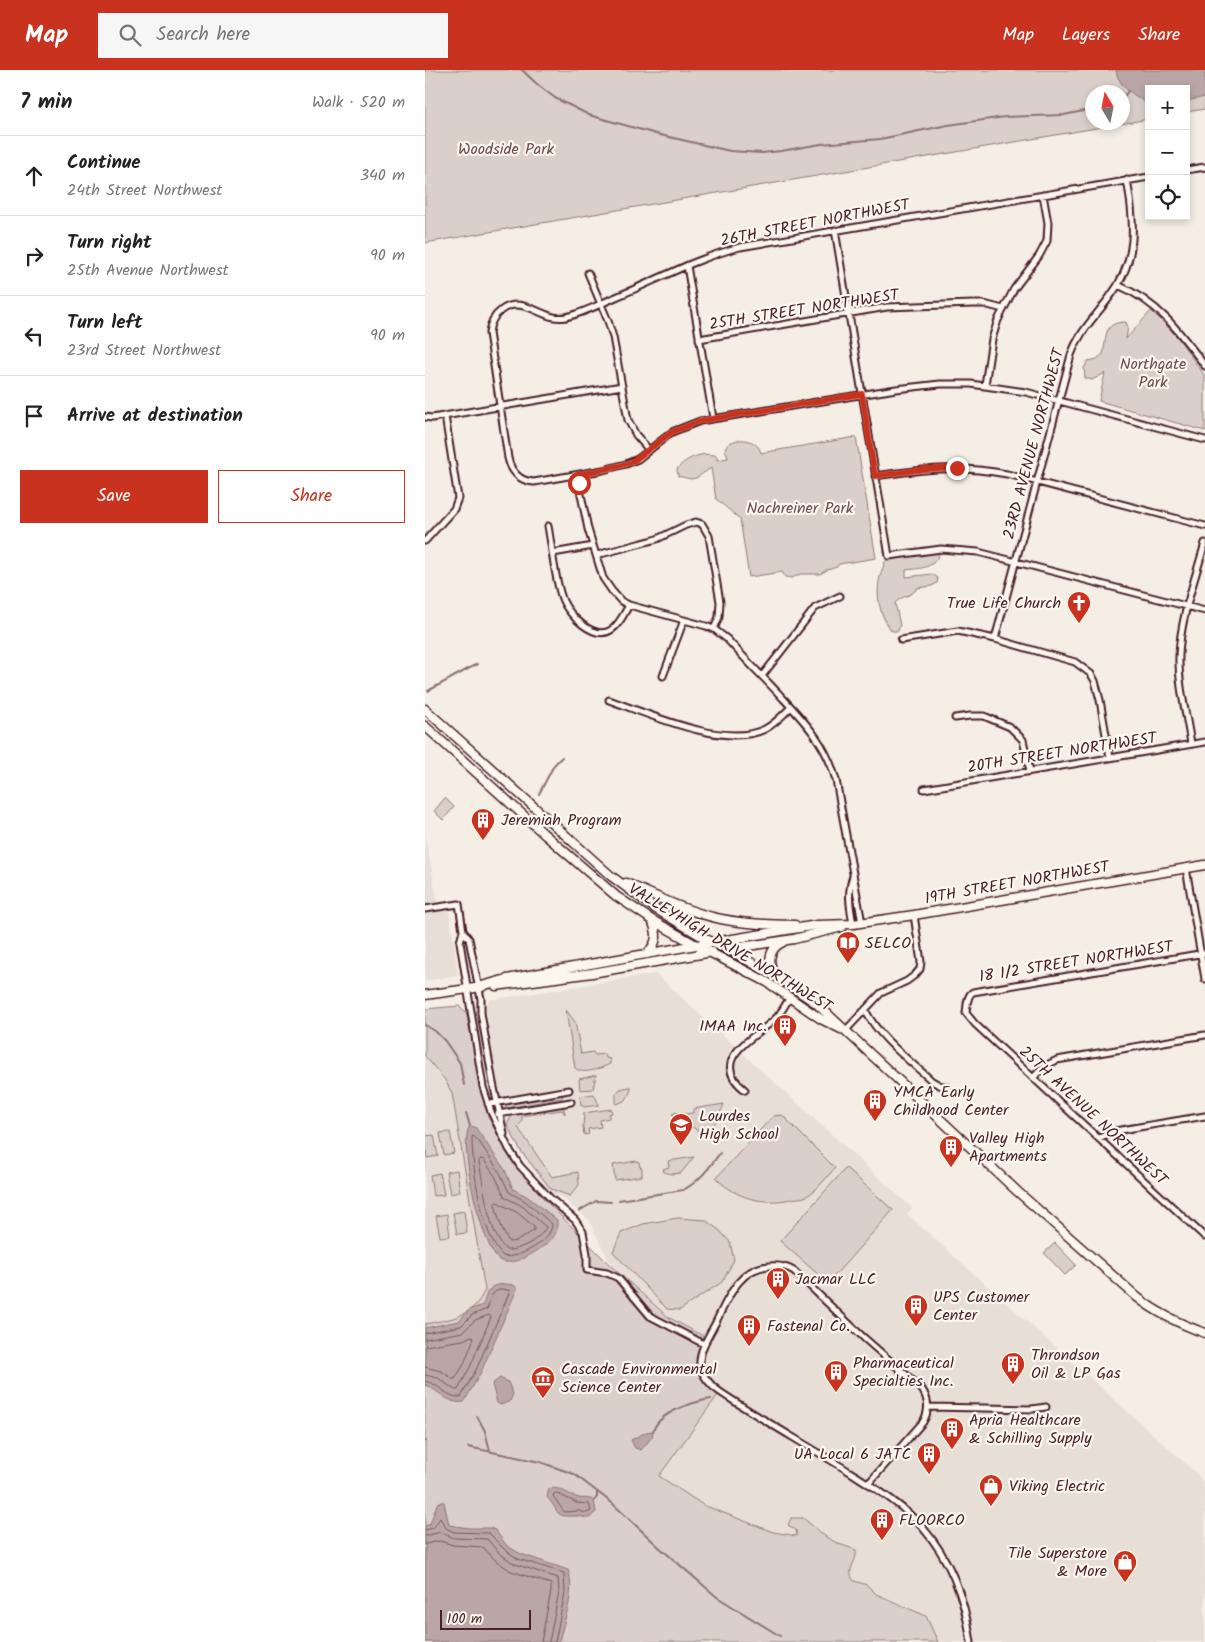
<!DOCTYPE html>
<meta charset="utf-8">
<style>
body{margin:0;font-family:Kalam,sans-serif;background:#f6f6f6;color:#222}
.controls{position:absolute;right:15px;top:15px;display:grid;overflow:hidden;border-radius:0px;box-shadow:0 2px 8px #0003}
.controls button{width:45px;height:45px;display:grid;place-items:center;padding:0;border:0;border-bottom:1px solid #e0e0e0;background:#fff;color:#222;font:25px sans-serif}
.compass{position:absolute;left:660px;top:15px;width:45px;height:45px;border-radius:50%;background:#fff;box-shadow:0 2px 8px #0003;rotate:350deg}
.scale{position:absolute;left:15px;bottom:12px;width:91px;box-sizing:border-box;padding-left:5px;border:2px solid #4a1f2b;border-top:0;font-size:14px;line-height:18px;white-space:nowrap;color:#4a1f2b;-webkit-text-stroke:4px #fbf7ec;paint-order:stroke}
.stop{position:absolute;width:15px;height:15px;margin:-11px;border:4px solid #c8321e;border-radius:50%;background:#fff}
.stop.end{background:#c8321e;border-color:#fff;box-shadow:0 1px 5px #0008}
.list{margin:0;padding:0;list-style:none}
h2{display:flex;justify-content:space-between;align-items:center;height:65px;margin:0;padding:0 20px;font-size:21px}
h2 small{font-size:16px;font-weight:400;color:#767676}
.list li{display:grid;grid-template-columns:32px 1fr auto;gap:15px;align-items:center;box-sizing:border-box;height:80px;padding:0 20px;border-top:1px solid #e0e0e0}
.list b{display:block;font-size:19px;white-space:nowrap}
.list p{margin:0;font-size:16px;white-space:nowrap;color:#767676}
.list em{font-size:16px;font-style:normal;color:#767676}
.actions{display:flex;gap:10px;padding:15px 20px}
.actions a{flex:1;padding:11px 0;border:1px solid #c8321e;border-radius:0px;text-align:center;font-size:18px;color:#c8321e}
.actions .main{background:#c8321e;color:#fff}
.icon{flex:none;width:28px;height:28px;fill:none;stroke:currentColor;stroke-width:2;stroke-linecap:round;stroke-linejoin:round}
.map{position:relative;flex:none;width:780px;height:1572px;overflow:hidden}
header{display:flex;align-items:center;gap:30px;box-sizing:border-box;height:70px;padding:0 25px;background:#c8321e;color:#fff}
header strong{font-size:24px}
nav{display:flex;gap:28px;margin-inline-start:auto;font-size:18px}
.search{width:350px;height:45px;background:#f6f6f6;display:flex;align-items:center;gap:12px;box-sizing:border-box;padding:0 18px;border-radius:0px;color:#767676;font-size:19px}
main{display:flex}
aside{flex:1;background:#fff}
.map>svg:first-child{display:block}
.built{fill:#e7dfd6}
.green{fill:#dbd0c9;stroke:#92787a;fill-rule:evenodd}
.water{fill:#baa7a5;stroke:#8d7174}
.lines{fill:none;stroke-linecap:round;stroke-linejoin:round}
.shore{stroke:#77555c;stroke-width:1}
.stream{stroke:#8d7174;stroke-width:2}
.minor-casing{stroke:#4a1f2b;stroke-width:9}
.secondary-casing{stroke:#4a1f2b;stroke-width:11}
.minor{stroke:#fbf7ec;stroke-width:5}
.secondary{stroke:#fbf7ec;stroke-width:8}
.route{stroke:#c8321e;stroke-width:6}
.labels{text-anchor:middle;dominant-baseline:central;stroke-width:4.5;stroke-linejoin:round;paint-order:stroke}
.park-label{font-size:16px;fill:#6e4b52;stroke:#fbf7ec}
.street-label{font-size:16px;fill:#4a1f2b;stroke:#fbf7ec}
.poi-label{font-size:16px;fill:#4a1f2b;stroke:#fbf7ec;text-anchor:start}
</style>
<header>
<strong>Map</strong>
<div class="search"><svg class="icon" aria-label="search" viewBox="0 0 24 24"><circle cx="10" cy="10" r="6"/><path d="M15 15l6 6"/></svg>Search here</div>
<nav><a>Map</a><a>Layers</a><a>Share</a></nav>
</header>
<main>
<aside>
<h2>7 min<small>Walk · 520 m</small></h2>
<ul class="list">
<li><svg class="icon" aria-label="ahead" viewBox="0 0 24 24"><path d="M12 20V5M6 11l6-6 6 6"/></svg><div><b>Continue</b><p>24th Street Northwest</p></div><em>340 m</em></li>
<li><svg class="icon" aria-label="right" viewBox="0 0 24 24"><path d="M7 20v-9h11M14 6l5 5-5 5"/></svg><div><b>Turn right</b><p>25th Avenue Northwest</p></div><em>90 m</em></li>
<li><svg class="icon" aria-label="left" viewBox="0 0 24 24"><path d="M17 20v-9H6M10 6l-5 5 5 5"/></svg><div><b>Turn left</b><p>23rd Street Northwest</p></div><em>90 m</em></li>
<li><svg class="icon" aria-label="arrive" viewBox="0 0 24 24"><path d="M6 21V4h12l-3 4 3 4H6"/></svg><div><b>Arrive at destination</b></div></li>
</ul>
<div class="actions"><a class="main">Save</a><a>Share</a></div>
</aside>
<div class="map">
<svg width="780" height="1572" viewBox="0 0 780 1572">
<rect width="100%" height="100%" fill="#f4eee4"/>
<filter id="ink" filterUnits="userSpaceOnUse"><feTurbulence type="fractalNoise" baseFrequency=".02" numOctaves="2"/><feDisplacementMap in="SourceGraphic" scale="10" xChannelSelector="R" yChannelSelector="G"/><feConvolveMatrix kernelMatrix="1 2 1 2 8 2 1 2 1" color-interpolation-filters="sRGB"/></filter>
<g filter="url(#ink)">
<path class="built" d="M0,766L13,834L23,832L33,905L0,911Z
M231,904L487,1138L482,1144L771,1403L780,1415V1572H513L501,1546L427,1513L395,1470L348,1462L278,1435L234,1406L294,1323L276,1299L274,1263L243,1247L187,1197L164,1150L139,1129L127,1123L97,1086L86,1066L80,1051L72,1017L59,938L64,930Z
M0,986L20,1010L27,1023L60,1220L54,1232L31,1249L0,1254Z"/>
<path class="green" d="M0,0H780V39L761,42V19H724V49L0,173ZM668,22H698V52H668Z
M726,241L737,251L753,268L780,306V361L674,331L680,303L667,310L660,308L659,298L663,291L672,289L678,284C682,268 677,252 701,252L703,257L701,269Z
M431,367L451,488L414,494L412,497L402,500L395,504H375L367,508L360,507L357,502L324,507L315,449L291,429L286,398L271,408L266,409L253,406L252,399C261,388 278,381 292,386V390L303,388L300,378C308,365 333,368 336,383Z
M499,477L512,478L514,485C507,499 496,498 481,500V507L507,504L513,508L512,513L507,516L492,518C487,527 477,525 470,533L475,555L473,561H467C452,543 449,517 459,495C460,492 462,488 466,486C478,481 487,487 499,477Z
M20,728L29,737L18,750L9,741Z
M34,936L41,942L63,1047L88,1092L119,1129L187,1197L243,1247L278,1266L279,1274L276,1299L295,1322L234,1406L278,1435L348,1462L372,1466L371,1460L363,1455L366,1448H378L401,1467L414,1474L431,1480C433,1492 420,1499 429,1511L442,1515L451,1524L501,1546L513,1572H0V1254C26,1249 48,1247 60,1220L27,1023L20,1010L0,986V939Z
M141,940L150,952L156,984L168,982L170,985L179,984L181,988L185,989V994C176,998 158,1006 150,998Z
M171,1005L168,1019L155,1020L154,1009Z
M204,1017H206C205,1027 200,1032 191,1034V1024L195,1019Z
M169,1024L174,1035L159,1037L156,1035L155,1026Z
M138,1025L137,1028L81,1038L80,1034Z
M299,1034C295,1045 288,1062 275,1062L247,1044L252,1042L253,1045L268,1043V1039Z
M136,1037L139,1039L140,1044L137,1040L97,1046V1052L93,1056L94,1059L127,1107L153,1102L154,1115L145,1126L126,1119L96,1081L82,1055L87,1045Z
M186,1039L187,1043L184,1044V1048L175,1050L176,1057L163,1059L164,1064L159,1065L158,1057L159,1043Z
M357,1045L410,1098C402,1107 392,1120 382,1126C378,1128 371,1128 366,1129C338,1135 312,1129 291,1108L348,1046Z
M25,1062L29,1083L19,1085L15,1063Z
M9,1065L13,1086L2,1088L0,1066Z
M269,1087L256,1103L247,1104L239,1102L238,1099L244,1097L243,1091Z
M211,1091L214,1092L215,1097L217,1098V1106L190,1110L188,1095Z
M421,1098L468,1140L403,1213L355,1171Z
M32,1100L35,1122L25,1124L21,1102Z
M15,1103L19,1125L8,1126L5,1105Z
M39,1141L42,1163L32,1164L28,1143Z
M22,1144L25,1166L15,1167L11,1146Z
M253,1148L280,1150L294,1160L305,1172L309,1190L297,1212L255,1240L242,1239L188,1182L196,1163L218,1154Z
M630,1173L651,1195L640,1205L619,1183Z"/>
<path class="water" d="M691,0H780V27L761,31V19H724V33H721C708,24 693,16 691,0Z
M45,1056L50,1057L57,1067L80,1100L88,1119L103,1127L132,1150C133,1167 126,1171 113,1180C104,1186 85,1197 74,1190C57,1177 32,1072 45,1056Z
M79,1214L89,1215L92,1219L56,1302L39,1332C23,1335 14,1320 0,1315V1258L34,1251L44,1240L58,1235L62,1223L68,1216Z
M75,1308L83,1312L88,1324L85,1331L76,1335L72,1333L67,1314Z
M228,1361L227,1367L216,1380L210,1378L206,1370L221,1362Z
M127,1418C137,1418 144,1425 154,1428C160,1429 164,1427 169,1431L171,1442L164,1448C159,1448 156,1446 151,1446C128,1447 136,1443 122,1427L124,1419Z
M15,1432H19L24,1455L44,1458H65L70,1460L82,1476L96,1484L143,1500C151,1522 139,1550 134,1572H0V1456L5,1454L12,1434Z"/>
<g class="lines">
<path class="shore" d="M48,1066L53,1070L75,1103L84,1122L100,1131L127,1154C128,1170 93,1190 78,1186C57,1167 47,1096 47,1068Z
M56,1089L59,1090L70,1106L80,1127L97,1136L121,1157C116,1169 94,1181 81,1180C63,1162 59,1117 54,1092Z
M72,1132L93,1143L109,1157V1160C102,1165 93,1172 84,1172C77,1161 73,1147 70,1134Z
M0,1263L36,1256L47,1245L62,1239L67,1225L71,1221L79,1219L85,1221L51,1300L36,1327C23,1329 13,1313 0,1311
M0,1269L38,1262L50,1250L64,1245L66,1247L45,1297L33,1320H30L13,1308L0,1305
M0,1276L38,1270L46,1266L49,1268L39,1294L30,1309H28L16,1301L0,1297
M131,1423L152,1433L164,1434L166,1441L161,1443L154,1441L139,1442L128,1426L129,1424Z
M0,1460L8,1458L15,1448L21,1458L29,1462L64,1463L79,1479L93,1489L139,1503L140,1522L130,1572
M0,1466L15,1462L29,1468L62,1469L75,1484L90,1494L133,1508L134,1522L124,1572
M0,1474L15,1471L28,1475L58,1477L70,1490L86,1501L126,1514V1521L116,1572"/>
<path class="stream" d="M97,0L113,15L130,28L164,45L231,64L305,81L337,83L356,81L396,74L455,69L523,55L580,47L639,45L668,39
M698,28L703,21
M3,621L52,594
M114,724L129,695L137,687
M0,955L10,961L20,971L35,993L39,1015
M41,1043L45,1056
M194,1130L258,1120C275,1111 284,1098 295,1083
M154,1141L171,1131L186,1132
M52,1346L60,1361L65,1381
M228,1361C234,1342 268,1332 286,1329
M0,1371H1
M43,1377L115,1392L149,1404L187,1433L234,1477L292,1527L355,1566
M169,1431L172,1427V1423"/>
<g class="minor-casing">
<path id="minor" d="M761,100L780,97
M724,107L315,177C272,188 232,210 191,227C175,234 159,243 141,247C126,250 116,241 102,237C82,230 66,244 64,263L83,388C86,402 95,411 109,412L178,400L201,394L213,389L247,362L275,351L471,319L515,314H546L601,322L780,370
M410,160L464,486L516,479L553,482L780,541
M262,196L288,348
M163,203L183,251L188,267L203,350L211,365L224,380
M693,215C734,233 754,261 780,296
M274,269L462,237L548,234H559L578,239
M560,315L567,269L573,250L589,219L614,186L622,171L623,153L618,125
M0,347L7,348L197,316
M152,405L163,459L178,508L187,521L196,531L204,535L281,556L289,559L302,569C319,588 337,606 355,625C380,652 401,673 411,710L437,853
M450,406C499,399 532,395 582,404L780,456
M123,456C127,477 130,513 138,531C144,545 169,571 186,560C194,555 199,544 204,535
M0,471L29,439L33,428L20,346
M128,483L168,476
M172,485L232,469L261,455L271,452L277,454L284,466L295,532L294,547L289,559
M570,569L646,285C654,262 670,247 684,228C713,191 710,153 702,110
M476,570L533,561L570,569L650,592L666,604L670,611L675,630L685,688
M238,606L259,550
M337,606L390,538L415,526
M184,630C224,644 300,679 340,659C350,654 358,645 366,637
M530,648L545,646H559L585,657L598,670L605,701
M766,674C762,646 753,615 754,586C755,550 770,509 780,473
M499,719L780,672
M761,798L780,909
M428,806C422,823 425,837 428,854
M0,839L34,834L38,861L35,872L58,1017L66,1042L84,1079L95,1096L126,1129L150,1150L158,1162L162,1184V1200L182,1203L193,1208L225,1246L279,1274
M38,861L44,869L56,929V943L68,1013L79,1064
M780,883L548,922C542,925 542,935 541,943L550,954L780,1167
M440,940C455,969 483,989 507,1011L514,1015L522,1017
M420,961L456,923L482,911L490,905L495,899L496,892L489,845
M609,1007L618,997L632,990L780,965
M320,1020C282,990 328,969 349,950C356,944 360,935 365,927
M63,1034L144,1020
M73,1044L146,1032
M674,1068L690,1061L780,1046
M503,1337L607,1339L621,1337
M443,1414L498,1352C505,1340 504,1329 496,1318L438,1267L369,1201C361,1196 353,1195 344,1196C314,1198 303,1228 291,1252C285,1264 274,1279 275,1295C277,1306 286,1316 295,1322C337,1350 382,1375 425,1402C450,1418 478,1435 498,1458C526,1490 540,1530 546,1572"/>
</g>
<g class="secondary-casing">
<path id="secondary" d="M0,639L186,806L231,839L288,873L303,879L355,909L391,933L593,1122L712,1227C733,1244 755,1254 780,1263
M0,656L118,763L191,826L227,850L271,875L342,912L396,949L416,959
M201,813C232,827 263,842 296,849C321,854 345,855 370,855
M303,879L369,869L417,857
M222,884C233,872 233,864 227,850
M351,906C342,893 343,879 358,872
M71,916L167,903L287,882
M53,917L82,909L271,875L392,855L428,854L489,845L780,795
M0,925L57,917"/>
</g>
<use href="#minor" class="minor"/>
<use href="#secondary" class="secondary"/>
</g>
</g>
<g class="lines" filter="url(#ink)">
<path class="route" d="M154,413L152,405L194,396L207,392L247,362L275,351L437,324L450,406L500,399L532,398"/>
</g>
<defs>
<g id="church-pin" transform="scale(1.25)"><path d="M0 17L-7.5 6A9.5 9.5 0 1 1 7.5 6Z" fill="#c8321e" stroke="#fbf7ec"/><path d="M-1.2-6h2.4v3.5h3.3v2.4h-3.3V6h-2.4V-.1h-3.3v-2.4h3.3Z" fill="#fff"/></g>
<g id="building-pin" transform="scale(1.25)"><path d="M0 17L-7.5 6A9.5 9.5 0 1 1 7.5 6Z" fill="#c8321e" stroke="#fbf7ec"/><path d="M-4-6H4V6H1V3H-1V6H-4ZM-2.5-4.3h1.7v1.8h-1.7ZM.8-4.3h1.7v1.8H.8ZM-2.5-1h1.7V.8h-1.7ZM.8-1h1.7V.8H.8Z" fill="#fff"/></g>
<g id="library-pin" transform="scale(1.25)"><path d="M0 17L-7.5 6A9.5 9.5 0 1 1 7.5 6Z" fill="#c8321e" stroke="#fbf7ec"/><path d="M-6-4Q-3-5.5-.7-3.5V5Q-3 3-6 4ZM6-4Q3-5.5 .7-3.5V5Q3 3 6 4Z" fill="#fff"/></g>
<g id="school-pin" transform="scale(1.25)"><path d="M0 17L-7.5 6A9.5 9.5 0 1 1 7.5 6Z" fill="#c8321e" stroke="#fbf7ec"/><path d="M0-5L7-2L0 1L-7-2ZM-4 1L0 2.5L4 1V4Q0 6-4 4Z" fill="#fff"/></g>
<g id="museum-pin" transform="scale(1.25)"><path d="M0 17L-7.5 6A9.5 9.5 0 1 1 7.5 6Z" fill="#c8321e" stroke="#fbf7ec"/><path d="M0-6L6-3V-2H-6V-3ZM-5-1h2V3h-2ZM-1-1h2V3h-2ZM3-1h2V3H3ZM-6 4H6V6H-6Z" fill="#fff"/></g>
<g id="shop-pin" transform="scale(1.25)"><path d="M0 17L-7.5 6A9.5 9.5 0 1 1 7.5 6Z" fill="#c8321e" stroke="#fbf7ec"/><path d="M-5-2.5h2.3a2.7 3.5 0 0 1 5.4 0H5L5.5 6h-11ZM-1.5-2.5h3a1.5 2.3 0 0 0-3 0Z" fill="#fff"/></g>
</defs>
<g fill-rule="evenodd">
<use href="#church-pin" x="654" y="533"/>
<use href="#building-pin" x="58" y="750"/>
<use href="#library-pin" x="423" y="873"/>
<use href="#building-pin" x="360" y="956"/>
<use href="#building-pin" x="450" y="1031"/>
<use href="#school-pin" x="256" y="1055"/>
<use href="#building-pin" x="526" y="1077"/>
<use href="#building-pin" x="353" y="1209"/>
<use href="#building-pin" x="491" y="1236"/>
<use href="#building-pin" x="324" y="1256"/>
<use href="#building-pin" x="588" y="1294"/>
<use href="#building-pin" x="411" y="1302"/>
<use href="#museum-pin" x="118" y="1308"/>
<use href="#building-pin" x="527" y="1359"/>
<use href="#building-pin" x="504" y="1384"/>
<use href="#shop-pin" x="566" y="1416"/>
<use href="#building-pin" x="457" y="1450"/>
<use href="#shop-pin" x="700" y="1492"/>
</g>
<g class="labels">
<g class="park-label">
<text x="81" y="79">Woodside Park</text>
<text x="728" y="294">Northgate<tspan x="728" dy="18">Park</tspan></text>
<text x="375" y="438">Nachreiner Park</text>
</g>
<g class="street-label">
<text transform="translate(390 153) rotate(-11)">26TH STREET NORTHWEST</text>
<text transform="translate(379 240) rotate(-9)">25TH STREET NORTHWEST</text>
<text transform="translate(609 374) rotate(-75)">23RD AVENUE NORTHWEST</text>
<text transform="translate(637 683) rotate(-9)">20TH STREET NORTHWEST</text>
<text transform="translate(592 813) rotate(-10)">19TH STREET NORTHWEST</text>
<text transform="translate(305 878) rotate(31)">VALLEYHIGH DRIVE NORTHWEST</text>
<text transform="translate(651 892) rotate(-9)">18 1/2 STREET NORTHWEST</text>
<text transform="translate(668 1046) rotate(43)">25TH AVENUE NORTHWEST</text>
</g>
<g class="poi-label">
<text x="636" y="533" text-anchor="end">True Life Church</text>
<text x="76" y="750">Jeremiah Program</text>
<text x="440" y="873">SELCO</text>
<text x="342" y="956" text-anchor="end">IMAA Inc.</text>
<text x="468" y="1022">YMCA Early<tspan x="468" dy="18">Childhood Center</tspan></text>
<text x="274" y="1046">Lourdes<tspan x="274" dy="18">High School</tspan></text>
<text x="544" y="1068">Valley High<tspan x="544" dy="18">Apartments</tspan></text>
<text x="370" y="1209">Jacmar LLC</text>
<text x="508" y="1227">UPS Customer<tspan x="508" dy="18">Center</tspan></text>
<text x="342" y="1256">Fastenal Co.</text>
<text x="606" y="1285">Throndson<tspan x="606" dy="18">Oil &amp; LP Gas</tspan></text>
<text x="428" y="1293">Pharmaceutical<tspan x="428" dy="18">Specialties Inc.</tspan></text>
<text x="136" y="1299">Cascade Environmental<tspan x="136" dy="18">Science Center</tspan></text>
<text x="544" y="1350">Apria Healthcare<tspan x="544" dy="18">&amp; Schilling Supply</tspan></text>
<text x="486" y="1384" text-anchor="end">UA Local 6 JATC</text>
<text x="584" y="1416">Viking Electric</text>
<text x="474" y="1450">FLOORCO</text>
<text x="682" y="1483" text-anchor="end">Tile Superstore<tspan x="682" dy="18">&amp; More</tspan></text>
</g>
</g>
</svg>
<div class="controls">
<button>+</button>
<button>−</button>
<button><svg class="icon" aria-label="locate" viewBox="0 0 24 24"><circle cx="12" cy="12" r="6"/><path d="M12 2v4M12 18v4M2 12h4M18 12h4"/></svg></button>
</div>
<svg class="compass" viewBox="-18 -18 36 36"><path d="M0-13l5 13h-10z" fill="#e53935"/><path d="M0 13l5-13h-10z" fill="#767676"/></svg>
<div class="scale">100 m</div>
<div class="stop" style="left:154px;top:413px"></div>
<div class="stop end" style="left:532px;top:398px"></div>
</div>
</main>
